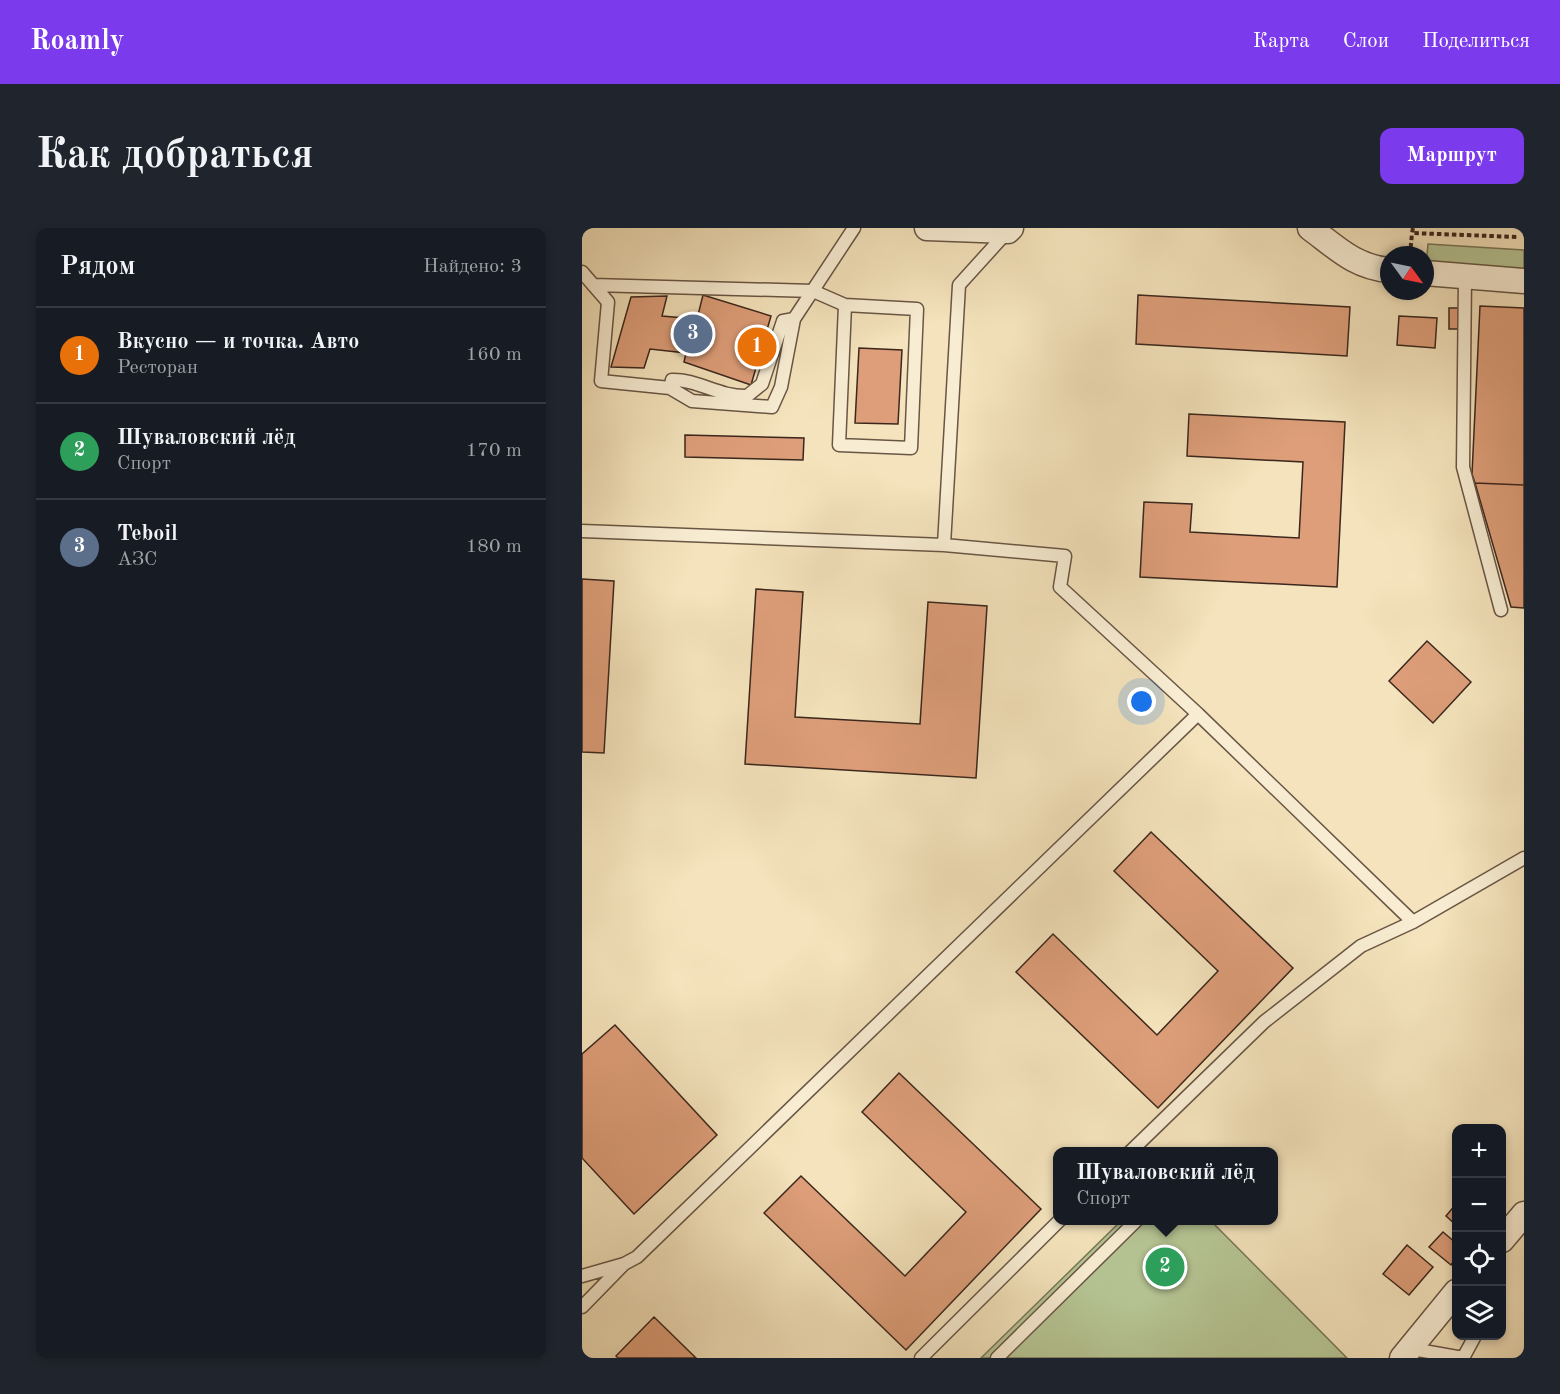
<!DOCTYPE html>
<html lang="ru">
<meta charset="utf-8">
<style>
body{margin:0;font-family:"Old Standard TT",serif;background:#20242c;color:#f1f3f6}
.controls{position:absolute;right:18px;bottom:18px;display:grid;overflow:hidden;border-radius:12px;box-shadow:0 3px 9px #0003}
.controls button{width:54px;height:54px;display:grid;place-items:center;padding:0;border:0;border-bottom:2px solid #363941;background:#171b24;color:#f1f3f6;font:30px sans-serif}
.compass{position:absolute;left:798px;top:18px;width:54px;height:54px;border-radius:50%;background:#171b24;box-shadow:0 3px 9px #0003;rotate:123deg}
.you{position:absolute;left:560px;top:474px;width:21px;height:21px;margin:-15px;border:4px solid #fff;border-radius:50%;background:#1a73e8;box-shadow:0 0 0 9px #1a73e833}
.badge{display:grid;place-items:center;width:39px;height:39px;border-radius:50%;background:#7c3aed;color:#fff;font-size:20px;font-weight:700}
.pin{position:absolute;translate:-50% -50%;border:3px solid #fff;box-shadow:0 2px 6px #0006}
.popup{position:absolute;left:471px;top:919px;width:225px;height:78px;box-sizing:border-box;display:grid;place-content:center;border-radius:12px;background:#171b24;filter:drop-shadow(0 2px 4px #0005);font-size:20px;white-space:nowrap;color:#9ea1a6}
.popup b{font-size:22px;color:#f1f3f6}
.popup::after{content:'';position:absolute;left:50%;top:100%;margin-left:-12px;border:12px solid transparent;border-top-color:#171b24}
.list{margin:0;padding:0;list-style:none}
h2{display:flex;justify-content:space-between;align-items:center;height:78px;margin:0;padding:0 24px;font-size:26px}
h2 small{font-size:20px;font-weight:400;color:#9ea1a6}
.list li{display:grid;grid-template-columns:39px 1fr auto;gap:18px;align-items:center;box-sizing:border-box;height:96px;padding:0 24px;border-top:2px solid #363941}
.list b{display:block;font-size:22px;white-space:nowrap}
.list p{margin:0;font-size:20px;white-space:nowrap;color:#9ea1a6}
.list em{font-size:20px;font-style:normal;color:#9ea1a6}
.icon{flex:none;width:33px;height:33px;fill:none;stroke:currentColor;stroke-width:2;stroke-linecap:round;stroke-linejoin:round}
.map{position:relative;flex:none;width:942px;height:1130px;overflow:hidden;border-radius:12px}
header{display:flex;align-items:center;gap:36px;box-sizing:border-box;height:84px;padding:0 30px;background:#7c3aed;color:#fff}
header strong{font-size:28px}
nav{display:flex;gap:33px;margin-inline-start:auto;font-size:21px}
.intro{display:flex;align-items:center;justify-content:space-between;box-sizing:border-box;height:144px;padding:0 36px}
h1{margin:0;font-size:42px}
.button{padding:15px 27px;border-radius:12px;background:#7c3aed;color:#fff;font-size:21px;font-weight:700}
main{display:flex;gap:36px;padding:0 36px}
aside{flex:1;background:#171b24;border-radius:12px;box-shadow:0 3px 9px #0003}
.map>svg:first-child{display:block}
.green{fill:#b6c594;stroke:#787658;stroke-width:1.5}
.building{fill:#dd9e79;stroke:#3b271d;stroke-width:1.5}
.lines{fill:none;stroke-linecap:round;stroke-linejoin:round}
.service-casing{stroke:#695645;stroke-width:15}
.minor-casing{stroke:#695645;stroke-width:27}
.path{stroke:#3b271d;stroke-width:4;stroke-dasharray:4.5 3;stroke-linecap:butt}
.service{stroke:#f8edd3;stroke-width:12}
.minor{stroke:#f8edd3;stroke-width:24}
</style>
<header>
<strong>Roamly</strong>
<nav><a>Карта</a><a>Слои</a><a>Поделиться</a></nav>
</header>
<div class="intro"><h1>Как добраться</h1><a class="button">Маршрут</a></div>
<main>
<aside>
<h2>Рядом<small>Найдено: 3</small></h2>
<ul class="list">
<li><span class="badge" style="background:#e8710a">1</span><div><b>Вкусно — и точка. Авто</b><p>Ресторан</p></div><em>160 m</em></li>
<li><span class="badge" style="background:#2e9e5b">2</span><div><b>Шуваловский лёд</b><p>Спорт</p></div><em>170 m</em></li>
<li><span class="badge" style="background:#5c6f8a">3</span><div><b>Teboil</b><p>АЗС</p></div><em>180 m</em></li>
</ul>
</aside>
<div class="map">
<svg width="942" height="1130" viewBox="0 0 942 1130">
<rect width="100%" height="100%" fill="#f4e3bc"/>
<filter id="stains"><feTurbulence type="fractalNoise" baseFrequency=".00333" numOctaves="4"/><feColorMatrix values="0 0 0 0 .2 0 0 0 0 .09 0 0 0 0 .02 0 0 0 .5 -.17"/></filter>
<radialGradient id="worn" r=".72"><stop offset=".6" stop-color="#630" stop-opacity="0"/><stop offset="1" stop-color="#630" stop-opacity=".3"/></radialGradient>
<path class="green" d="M846,16L942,22V46L844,38Z
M540,992L629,993L765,1130H399Z"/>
<path class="building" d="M121,67L189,88L169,157L102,134L104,125L68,121L62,140L29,139L49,69L85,68L80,88L115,91Z
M556,67L768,79L765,128L554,116Z
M898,78L942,80V257L893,255L890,246Z
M867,80H879V101H867Z
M817,88L855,90L853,120L815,117Z
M277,120L320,122L316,196L273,195Z
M607,186L763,194L755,359L558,349L562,274L610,276L608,304L717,310L721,234L605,228Z
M103,207L222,210L221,232L103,229Z
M893,255L942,257V380L929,379Z
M0,351L32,353L22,525L0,524Z
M174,361L221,364L213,489L338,496L346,374L405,378L394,550L163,536Z
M845,413L889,454L851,495L807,453Z
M569,604L711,740L576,880L434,744L471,706L575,807L636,743L532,643Z
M33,797L135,907L52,986L0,930V826Z
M317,845L459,981L324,1122L182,985L219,948L323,1048L384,984L280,884Z
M874,976V997L864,988Z
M861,1004L874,1015V1030L869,1037L847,1019Z
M825,1017L851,1039L827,1067L801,1046Z
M72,1089L114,1130H36L34,1128Z"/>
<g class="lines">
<g class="service-casing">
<path id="service" d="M0,44L26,74L19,153L88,160L110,173L190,179L199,159L212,91L272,0
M883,49L881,239L919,382
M11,57L231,63L263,77L335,81L329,220L257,217L263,77
M88,160L90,152C115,151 137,169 165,168L180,156L201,93L212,91
M0,303L362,317L483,328L478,359L616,486L831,694
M362,317L377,57L425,4
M548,924L682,794L779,718L831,694L942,630
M0,1048L42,1036L55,1029L616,486
M0,1079L41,1037
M830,1121L881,1130
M339,1130L478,992
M415,1130L555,992
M881,1130L893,1108"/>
</g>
<g class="minor-casing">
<path id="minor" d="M345,0L426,3L429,0
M728,0C755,20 773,39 807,42
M843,45L942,53
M920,1012L942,986
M820,1130L874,1064"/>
</g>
<path class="path" d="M831,0L830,5L935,9
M828,27L830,5
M824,65L825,63"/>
<use href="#service" class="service"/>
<use href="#minor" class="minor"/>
</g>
<rect width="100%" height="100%" filter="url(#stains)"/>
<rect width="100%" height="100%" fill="url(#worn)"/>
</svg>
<div class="controls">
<button>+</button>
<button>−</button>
<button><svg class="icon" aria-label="locate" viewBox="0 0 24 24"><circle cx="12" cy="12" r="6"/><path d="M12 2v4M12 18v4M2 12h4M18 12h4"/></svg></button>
<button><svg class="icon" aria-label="layers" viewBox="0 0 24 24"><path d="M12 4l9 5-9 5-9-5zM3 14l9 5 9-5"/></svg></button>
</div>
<svg class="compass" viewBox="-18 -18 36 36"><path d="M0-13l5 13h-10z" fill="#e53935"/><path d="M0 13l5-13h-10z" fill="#9ea1a6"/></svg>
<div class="you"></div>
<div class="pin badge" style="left:175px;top:119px;background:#e8710a">1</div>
<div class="pin badge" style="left:583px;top:1039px;background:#2e9e5b">2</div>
<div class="popup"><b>Шуваловский лёд</b>Спорт</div>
<div class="pin badge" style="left:111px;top:106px;background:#5c6f8a">3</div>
</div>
</main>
